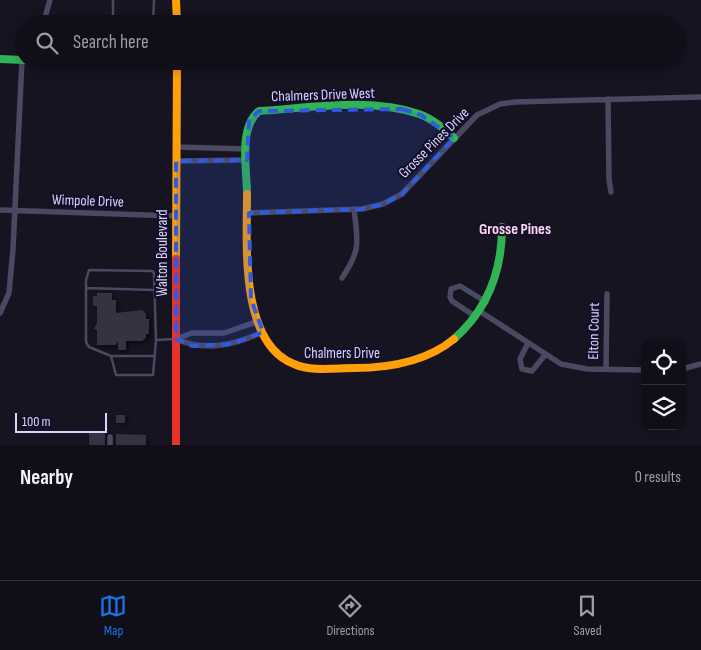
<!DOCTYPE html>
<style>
body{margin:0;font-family:"Sofia Sans Condensed",sans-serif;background:#1e1d26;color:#f1f3f6}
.controls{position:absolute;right:15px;bottom:15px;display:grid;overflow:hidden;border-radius:10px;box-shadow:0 2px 8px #0003}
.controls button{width:45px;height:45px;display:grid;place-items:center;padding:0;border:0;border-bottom:1px solid #302f38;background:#100f19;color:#f1f3f6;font:25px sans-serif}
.scale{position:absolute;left:15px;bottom:12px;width:92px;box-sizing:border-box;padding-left:5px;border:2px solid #d9d4ff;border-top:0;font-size:14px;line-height:18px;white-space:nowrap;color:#d9d4ff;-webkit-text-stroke:4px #130f26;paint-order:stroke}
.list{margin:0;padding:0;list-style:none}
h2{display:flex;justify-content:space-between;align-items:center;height:65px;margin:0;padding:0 20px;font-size:21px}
h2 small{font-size:16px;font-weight:400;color:#9c9ca2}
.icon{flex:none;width:28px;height:28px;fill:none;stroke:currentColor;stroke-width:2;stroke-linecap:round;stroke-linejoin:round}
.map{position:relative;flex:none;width:701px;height:445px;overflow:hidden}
.search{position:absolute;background:#100f19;box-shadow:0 2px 8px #0003;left:15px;right:15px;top:15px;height:55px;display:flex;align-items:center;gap:12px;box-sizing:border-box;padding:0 18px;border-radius:28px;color:#9c9ca2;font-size:19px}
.sheet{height:135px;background:#100f19}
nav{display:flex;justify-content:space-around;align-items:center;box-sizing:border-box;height:70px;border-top:1px solid #302f38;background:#100f19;font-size:14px;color:#9c9ca2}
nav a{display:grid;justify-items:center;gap:2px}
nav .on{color:#1a73e8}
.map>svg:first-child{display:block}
.building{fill:#343243;filter:url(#shadow)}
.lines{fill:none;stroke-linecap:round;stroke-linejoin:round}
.lane{stroke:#4a4962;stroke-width:2.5}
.street{stroke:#4a4962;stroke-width:5.5}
.fast{stroke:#30b455;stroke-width:8}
.slow{stroke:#ff9f0a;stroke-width:8}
.jam{stroke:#e5322d;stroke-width:8}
.marked{fill:#305bdc;fill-opacity:0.2;stroke:#305bdc;stroke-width:4;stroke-dasharray:10 6;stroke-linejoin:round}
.labels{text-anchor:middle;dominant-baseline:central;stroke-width:4.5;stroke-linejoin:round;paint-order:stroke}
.street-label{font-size:15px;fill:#d9d4ff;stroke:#130f26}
.neighbourhood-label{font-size:16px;font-weight:bold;fill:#ffd6f0;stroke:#130f26}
</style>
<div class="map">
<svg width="701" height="445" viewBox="0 0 701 445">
<defs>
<filter id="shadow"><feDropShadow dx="2" dy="2" stdDeviation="2.5" flood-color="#0009"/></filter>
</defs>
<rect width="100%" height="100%" fill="#161421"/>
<path class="building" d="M97,293H112V300H116V313L142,310L146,314V319H149V334H146V338L142,341H126V350H118V341L116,345H97V330L94,329L97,323V306H93V296H97Z
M116,415H125V423H116Z
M89,432H105V445H89Z
M116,434L146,435V445H116Z"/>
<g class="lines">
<path class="lane" d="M113,24V0
M153,24L154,0
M86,288L154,290
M156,340L154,273L152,271L89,270L86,280V342L89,347L111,356L116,375H153L156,340L175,339
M112,356H155"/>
<path class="street" d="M43,24L50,0
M608,99L609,179L611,192
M176,147L247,149
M176,161L247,160
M0,210L176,216
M249,213L362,209L383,204L402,194L477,115L500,104L515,102L701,97
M342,278C361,250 358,242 354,209
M481,312L561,364L587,369L645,370
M0,313L9,293L13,249L22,60
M476,317L452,301L450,297L451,289L460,286L486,302
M176,339C206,352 234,345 263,332
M176,339L192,333H224L259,321
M528,343L520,359L522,369L532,371L545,355
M606,369L607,294
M682,369L701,364
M110,437V445"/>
<path class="fast" d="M0,59L24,60
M247,194C247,170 238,128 259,111C310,108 370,97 419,114C433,119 444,129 454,138
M454,339C488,309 502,272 502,227"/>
<path class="slow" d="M176,0L177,24
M247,194C247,242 239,343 294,364C312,372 335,368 354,368C389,368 426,362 454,339
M176,259L177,61"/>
<path class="jam" d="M176,445V259"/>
</g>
<path class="marked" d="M402,109L421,115L454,138L402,194L383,204L362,209L249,213L251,299L263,332L233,344L192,346L176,339V161L247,160L249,120L259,111Z"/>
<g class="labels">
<g class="street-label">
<text transform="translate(323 95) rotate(-2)">Chalmers Drive West</text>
<text transform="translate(434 143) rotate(-45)">Grosse Pines Drive</text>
<text transform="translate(88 201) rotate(2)">Wimpole Drive</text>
<text transform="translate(162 253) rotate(-90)">Walton Boulevard</text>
<text transform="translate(594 331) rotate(-89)">Elton Court</text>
<text x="342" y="353">Chalmers Drive</text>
</g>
<g class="neighbourhood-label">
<text x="515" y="229">Grosse Pines</text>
</g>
</g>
</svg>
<div class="controls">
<button><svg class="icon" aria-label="locate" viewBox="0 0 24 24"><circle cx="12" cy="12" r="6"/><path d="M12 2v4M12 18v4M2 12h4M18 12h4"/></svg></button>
<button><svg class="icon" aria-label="layers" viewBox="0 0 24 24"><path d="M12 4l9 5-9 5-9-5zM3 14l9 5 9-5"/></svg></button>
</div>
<div class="scale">100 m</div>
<div class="search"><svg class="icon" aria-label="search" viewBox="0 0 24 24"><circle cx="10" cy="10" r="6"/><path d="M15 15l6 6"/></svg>Search here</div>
</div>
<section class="sheet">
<h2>Nearby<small>0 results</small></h2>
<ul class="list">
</ul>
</section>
<nav>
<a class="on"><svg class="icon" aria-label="map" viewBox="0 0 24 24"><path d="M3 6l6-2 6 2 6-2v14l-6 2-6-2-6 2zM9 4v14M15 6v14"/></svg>Map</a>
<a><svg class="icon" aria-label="directions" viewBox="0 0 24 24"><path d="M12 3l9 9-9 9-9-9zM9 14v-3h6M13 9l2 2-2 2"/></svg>Directions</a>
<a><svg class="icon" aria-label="saved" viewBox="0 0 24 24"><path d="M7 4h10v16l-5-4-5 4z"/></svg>Saved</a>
</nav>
